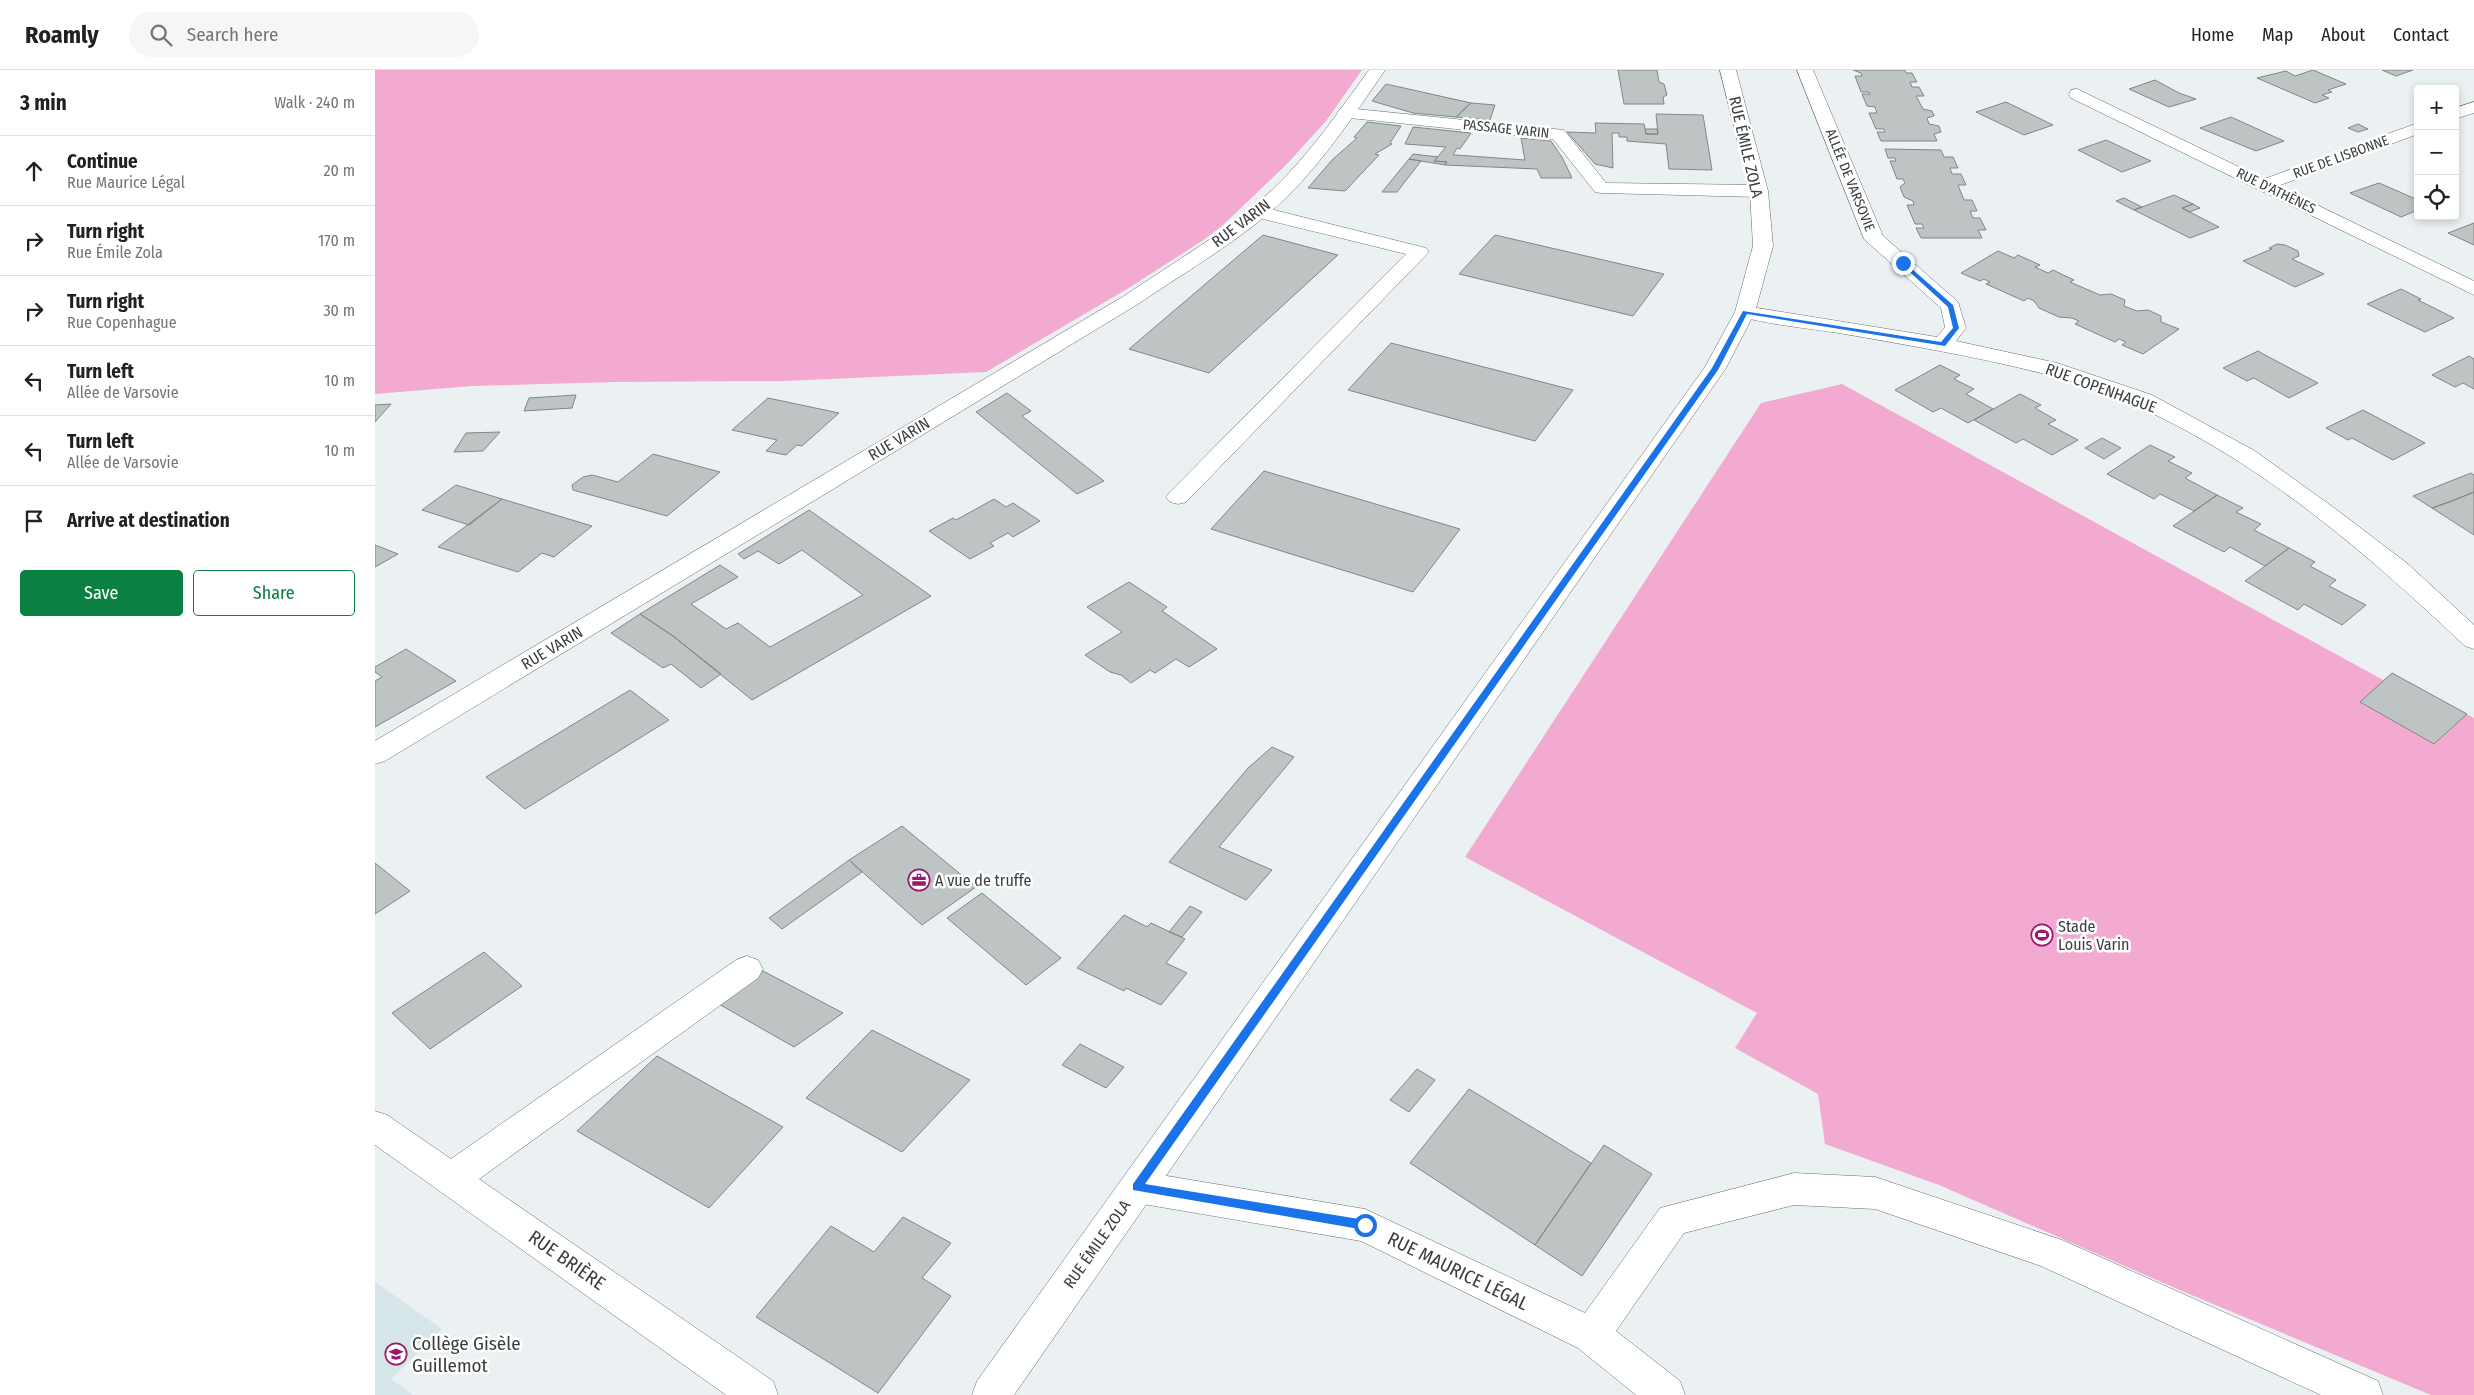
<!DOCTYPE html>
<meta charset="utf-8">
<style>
body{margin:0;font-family:"Fira Sans Condensed",sans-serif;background:#f6f6f6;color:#202124}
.controls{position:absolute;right:15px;top:15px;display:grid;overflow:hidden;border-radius:5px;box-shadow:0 2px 8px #0003}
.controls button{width:45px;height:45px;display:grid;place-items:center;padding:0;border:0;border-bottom:1px solid #e0e0e0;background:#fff;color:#202124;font:25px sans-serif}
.stop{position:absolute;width:15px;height:15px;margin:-11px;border:4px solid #1a73e8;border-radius:50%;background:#fff}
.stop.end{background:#1a73e8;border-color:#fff;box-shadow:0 1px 5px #0008}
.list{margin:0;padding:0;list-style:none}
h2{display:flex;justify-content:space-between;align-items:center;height:65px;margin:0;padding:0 20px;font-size:21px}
h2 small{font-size:16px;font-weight:400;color:#757577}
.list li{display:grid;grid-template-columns:32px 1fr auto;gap:15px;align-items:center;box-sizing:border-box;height:70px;padding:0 20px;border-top:1px solid #e0e0e0}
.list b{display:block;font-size:19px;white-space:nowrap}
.list p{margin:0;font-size:16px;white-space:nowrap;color:#757577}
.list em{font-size:16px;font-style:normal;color:#757577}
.actions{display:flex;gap:10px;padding:15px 20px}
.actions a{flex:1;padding:11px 0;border:1px solid #0b8043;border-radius:5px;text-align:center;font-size:18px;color:#0b8043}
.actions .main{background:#0b8043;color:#fff}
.icon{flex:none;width:28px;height:28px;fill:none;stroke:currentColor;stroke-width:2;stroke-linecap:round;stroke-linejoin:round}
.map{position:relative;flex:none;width:2099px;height:1325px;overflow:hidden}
header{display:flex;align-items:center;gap:30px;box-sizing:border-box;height:70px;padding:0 25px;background:#fff;border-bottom:1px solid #e0e0e0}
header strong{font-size:24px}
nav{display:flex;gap:28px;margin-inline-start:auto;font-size:18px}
.search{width:350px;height:45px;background:#f6f6f6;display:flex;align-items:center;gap:12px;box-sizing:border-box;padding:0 18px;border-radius:28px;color:#757577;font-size:19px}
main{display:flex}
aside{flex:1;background:#fff}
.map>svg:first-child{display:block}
.built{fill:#d6e5e7}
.green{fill:#f2aad0}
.building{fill:#bec3c4;stroke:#818687}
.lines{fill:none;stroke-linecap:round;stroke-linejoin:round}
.lane-casing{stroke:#686d6e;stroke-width:1}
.street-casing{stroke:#686d6e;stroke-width:1}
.secondary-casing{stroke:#686d6e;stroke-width:1}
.lane{fill:#fff;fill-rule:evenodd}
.street{fill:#fff;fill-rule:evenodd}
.secondary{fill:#fff;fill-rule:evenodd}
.route{fill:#1a73e8}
.labels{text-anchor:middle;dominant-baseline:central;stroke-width:5;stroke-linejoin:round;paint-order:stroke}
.far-street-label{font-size:14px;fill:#3b3d3e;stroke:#fff}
.street-label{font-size:16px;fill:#3b3d3e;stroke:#fff}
.poi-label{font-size:16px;fill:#3b3d3e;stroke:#fff;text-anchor:start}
.near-street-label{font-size:19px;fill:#3b3d3e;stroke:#fff}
.near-poi-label{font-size:19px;fill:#3b3d3e;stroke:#fff;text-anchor:start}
</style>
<header>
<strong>Roamly</strong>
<div class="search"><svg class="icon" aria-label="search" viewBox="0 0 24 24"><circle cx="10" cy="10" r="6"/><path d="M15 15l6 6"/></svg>Search here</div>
<nav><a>Home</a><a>Map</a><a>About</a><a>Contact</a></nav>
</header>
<main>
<aside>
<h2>3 min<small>Walk · 240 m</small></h2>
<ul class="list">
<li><svg class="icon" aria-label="ahead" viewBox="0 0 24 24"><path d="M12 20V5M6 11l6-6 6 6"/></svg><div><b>Continue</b><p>Rue Maurice Légal</p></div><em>20 m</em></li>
<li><svg class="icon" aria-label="right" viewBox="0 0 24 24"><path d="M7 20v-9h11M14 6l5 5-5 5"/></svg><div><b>Turn right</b><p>Rue Émile Zola</p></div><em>170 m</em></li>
<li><svg class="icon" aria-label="right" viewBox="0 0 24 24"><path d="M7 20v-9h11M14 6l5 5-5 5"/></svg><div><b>Turn right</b><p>Rue Copenhague</p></div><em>30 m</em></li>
<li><svg class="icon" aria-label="left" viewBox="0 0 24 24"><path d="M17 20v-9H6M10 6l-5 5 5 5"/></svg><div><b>Turn left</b><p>Allée de Varsovie</p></div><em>10 m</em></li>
<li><svg class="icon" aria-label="left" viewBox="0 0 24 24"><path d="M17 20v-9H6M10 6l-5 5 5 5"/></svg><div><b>Turn left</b><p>Allée de Varsovie</p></div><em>10 m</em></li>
<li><svg class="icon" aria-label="arrive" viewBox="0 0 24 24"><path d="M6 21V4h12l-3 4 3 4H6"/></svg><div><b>Arrive at destination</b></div></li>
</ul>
<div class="actions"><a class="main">Save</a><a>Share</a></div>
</aside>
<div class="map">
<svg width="2099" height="1325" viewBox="0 0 2099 1325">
<rect width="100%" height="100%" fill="#ebf1f2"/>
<path class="built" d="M0,1212L67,1259L16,1309L38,1325H0Z"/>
<path class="green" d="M0,0H987L951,51L911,95L848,155L827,171L752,219L611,302L410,311L240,312L97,316L0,324Z
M1467,314L2010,611L2017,603L2099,648V1325H2056L1807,1221L1564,1115L1450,1074L1443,1024L1360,978L1382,943L1090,787L1386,333Z"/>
<path class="building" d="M1243,0H1282L1284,12L1289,14L1292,25L1288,27L1289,34H1249Z
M1478,0H1530L1531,3H1537L1542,12H1535L1537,17H1544L1549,26H1541L1548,39L1557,41L1559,46L1552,48L1554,54L1564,56L1566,62L1559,64L1562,71H1506L1502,62H1510L1509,59H1501L1494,43H1502L1500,37L1492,36L1487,24H1495L1494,22H1486L1480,6H1487L1486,3Z
M1938,0L1971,14L1953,20L1957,22L1947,25L1954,28L1940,33L1882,8L1911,1L1920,6Z
M2007,0H2038L2021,6Z
M1780,10L1804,23L1821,29L1794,37L1754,19Z
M1011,14L1096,33L1081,47L1038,43L997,31Z
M1631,32L1678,55L1649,65L1601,42Z
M1096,33L1120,35L1115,50L1081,47Z
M1281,44L1328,45L1337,100L1294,99L1291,74L1252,71V67H1244V63H1237L1238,98L1220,94L1192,62L1221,63L1220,53L1269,54L1271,64H1283Z
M1856,47L1900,67L1909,71L1881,81L1825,58Z
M992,52L1026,56L1015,73L1017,74L1000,84L1004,85L970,121L933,118L957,90L982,68L979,67Z
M1983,54L1993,59L1983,62L1973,58Z
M1038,57L1096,63L1085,79L1082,78L1078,85H1081L1150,90L1146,68L1176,71L1188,89L1197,108H1166L1162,99L1070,95L1072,92L1059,91L1071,77L1030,74Z
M1270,59H1282L1283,64H1271Z
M1731,70L1776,91L1747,102L1703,80Z
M1510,79L1566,80L1569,87H1578L1583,98H1575L1577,104H1586L1591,115H1583L1589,130H1597L1602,141H1595L1598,148H1605L1611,160H1603L1607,168H1546L1541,158H1549L1547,154H1540L1532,135H1539L1538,131L1529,127L1525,117L1530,113L1528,109H1522L1515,91H1521L1520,88H1513Z
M1038,84L1063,87L1059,91L1072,92L1070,95L1034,89Z
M1034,89L1046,91L1022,122H1007Z
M2004,113L2043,130V140L2026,147L1975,123Z
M1799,125L1818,134L1807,138L1844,157L1815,168L1759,140Z
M1749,128L1767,137L1759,140L1741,131Z
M1818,134L1825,138L1814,142L1807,138Z
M2099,153V175L2073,163Z
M888,165L963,185L834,303L754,279Z
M1120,165L1289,204L1258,246L1084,204Z
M1902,174L1910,175L1923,181L1924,186L1917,189L1949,204L1920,217L1868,191L1897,179L1894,178Z
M1623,181L1639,188L1643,185L1665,195L1660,197L1673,203L1678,200L1699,210L1695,212L1725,225L1736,224L1750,230L1749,236L1762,241L1773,240L1786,246V252L1804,259L1768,284L1747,275L1751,272L1744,269L1740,272L1700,254L1704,251L1697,248L1684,247L1664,238L1659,231L1653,228L1649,231L1611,214L1615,212L1609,209L1605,211L1586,203Z
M2026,219L2046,229L2043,230L2079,248L2050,262L1992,234Z
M1016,273L1198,320L1160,371L973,320Z
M1883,281L1890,285L1943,313L1914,328L1879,308L1872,311L1848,298Z
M2094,286L2099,289V319L2088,313L2080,317L2057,305Z
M1565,295L1585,305L1579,309L1599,319L1591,324L1618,339L1593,353L1566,338L1558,342L1520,320Z
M632,323L656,341L647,346L729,411L702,424L601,342Z
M1645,324L1666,335L1660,338L1681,350L1673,354L1703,370L1677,385L1648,369L1641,373L1599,350Z
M201,325L197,338L149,341L154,328Z
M393,328L464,343L427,376L422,375L411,385L391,381L402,370L357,360Z
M16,334L0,352V335Z
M1988,340L2050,373L2018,390L1977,368L1973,370L1951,358Z
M125,362L108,381L79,382L91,363Z
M1727,368L1746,378L1729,389L1710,378Z
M1775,375L1800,387L1793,391L1817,403L1810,408L1842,425L1819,441L1785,424L1779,429L1732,404Z
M278,384L345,402L292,446L198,420L197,415L208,407L217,405L243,412Z
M889,401L1085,459L1038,522L836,459Z
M2096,403L2099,405V422L2077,431L2057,438L2038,426Z
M81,415L127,429L94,455L47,440Z
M2099,422V465L2057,438L2077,431Z
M1842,425L1868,438L1861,442L1886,454L1879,460L1914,478L1890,496L1855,477L1849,482L1798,456Z
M127,429L217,456L179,487L167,483L143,502L63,477Z
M619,429L631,437L638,433L665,451L638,467L633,463L615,473L619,476L595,489L554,461L578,448L581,450Z
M434,440L556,526L377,630L298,566L265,544L345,495L363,507L316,534L351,559L363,553L395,577L488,525L427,480L404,494L383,481L369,489L363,484Z
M0,475L23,484L0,497Z
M1914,478L1940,492L1935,496L1961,510L1954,516L1991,535L1967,555L1929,534L1923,540L1870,511Z
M754,512L792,537L787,541L842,579L814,597L801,589L780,603L775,600L756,613L746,605L735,602L710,585L747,562L712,537Z
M265,544L298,566L346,604L326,618L296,594L288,598L236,563Z
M31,579L81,611L0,657V611L7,607L0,602V597Z
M2017,603L2092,644L2059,674L1985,632Z
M255,620L294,650L150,739L111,707Z
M897,677L919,687L844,777L897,800L871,830L794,792L873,698Z
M527,756L601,817L547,855L474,790Z
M474,790L487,802L407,859L394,848Z
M0,793L35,821L0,844Z
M607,823L686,888L651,915L572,848Z
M815,836L827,842L807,867L794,862Z
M749,845L772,857L776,853L810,869L791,893L812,903L786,935L751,918L749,921L702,898Z
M109,882L147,916L55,979L17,943Z
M388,901L468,943L419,977L342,933Z
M497,960L595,1010L527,1082L431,1028Z
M705,974L749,997L731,1018L687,995Z
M282,986L408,1057L334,1138L202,1061Z
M1042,999L1060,1010L1034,1042L1015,1030Z
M1094,1019L1216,1093L1160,1175L1035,1093Z
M1229,1075L1277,1104L1207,1206L1160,1175Z
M528,1147L576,1173L547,1208L576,1226L503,1323L381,1247L456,1156L499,1182Z"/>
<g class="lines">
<g class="lane-casing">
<path id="lane" d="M971,38L1189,60L1231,113L1384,115L1390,117L1393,121L1390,125L1384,127L1226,123L1220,122L1178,69L965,47L962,43L965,39Z
M883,136L1051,178L1054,182L811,432L803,434L795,432L791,427L795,422L1031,184L876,146L874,142L876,138Z"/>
</g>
<g class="street-casing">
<path id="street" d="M994,0H1010C980,44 950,89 912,127C868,169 813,200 763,234L10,691L0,694V671L749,226C799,192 854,161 898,119C935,84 964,41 994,0Z
M1422,0H1438L1508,166L1583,232L1591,258L1581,271L1682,293L1777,325L1880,381L1962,440L2033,494L2099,555V579L2090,576C1968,461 1832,345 1666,303C1599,286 1532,275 1464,263C1431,258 1396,255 1363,246L1360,242L1363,238L1370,236L1562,267L1570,257L1566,238L1489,169Z
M1702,19L1889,109L2043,53V64L1903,116L2099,211V225L1696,28L1694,24L1696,20Z
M2099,32V43L2080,49V38Z
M372,886L383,890L388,899L383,908L104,1109L398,1311L403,1325H351L0,1075V1041L12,1045L76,1089L361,890Z
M762,1101L990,1139L1210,1243L1285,1138L1419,1103L1500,1107L1687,1170L2003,1311L2008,1325H1946L1666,1196L1500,1139L1419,1135L1309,1163L1241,1261L1305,1311L1310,1325H1261L1203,1278L986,1171L762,1133L750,1128L744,1117L750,1106Z"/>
</g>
<g class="secondary-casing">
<path id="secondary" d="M1345,0H1361L1393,121L1398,176L1380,242L1351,298L639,1325H597L602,1311L1330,297L1360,242L1378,176L1375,121Z"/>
</g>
<use href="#lane" class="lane"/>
<use href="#street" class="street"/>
<use href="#secondary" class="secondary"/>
</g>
<path class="route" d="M1528,191L1578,235L1584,258L1570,276L1372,244L1343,300L770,1114L990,1150L995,1155L994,1159L990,1160L758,1120V1114L1337,298L1368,241L1566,272L1578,258L1573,237L1526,194Z"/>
<defs>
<g id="office-ring" transform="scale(1.125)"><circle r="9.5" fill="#fff" stroke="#9a196e" stroke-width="1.5"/><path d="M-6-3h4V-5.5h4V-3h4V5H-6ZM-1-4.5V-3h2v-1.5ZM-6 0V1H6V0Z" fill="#9a196e"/></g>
<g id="stadium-ring" transform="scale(1.125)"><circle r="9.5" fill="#fff" stroke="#9a196e" stroke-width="1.5"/><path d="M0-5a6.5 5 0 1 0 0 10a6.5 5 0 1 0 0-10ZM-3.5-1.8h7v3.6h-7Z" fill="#9a196e"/></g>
<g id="school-ring" transform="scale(1.125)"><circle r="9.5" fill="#fff" stroke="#9a196e" stroke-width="1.5"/><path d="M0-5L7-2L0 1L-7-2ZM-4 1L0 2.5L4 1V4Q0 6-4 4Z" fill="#9a196e"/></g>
</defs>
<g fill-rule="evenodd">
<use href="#office-ring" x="544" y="810"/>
<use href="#stadium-ring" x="1667" y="865"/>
<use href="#school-ring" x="21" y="1284"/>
</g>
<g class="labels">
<g class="far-street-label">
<text transform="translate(1131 59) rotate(6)">PASSAGE VARIN</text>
<text transform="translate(1966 87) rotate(-20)">RUE DE LISBONNE</text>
<text transform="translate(1475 110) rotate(68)">ALLÉE DE VARSOVIE</text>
<text transform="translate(1901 121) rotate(26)">RUE D'ATHÈNES</text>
</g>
<g class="street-label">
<text transform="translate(1371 77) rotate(77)">RUE ÉMILE ZOLA</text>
<text transform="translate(866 153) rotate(-37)">RUE VARIN</text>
<text transform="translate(1726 318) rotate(20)">RUE COPENHAGUE</text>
<text transform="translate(524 369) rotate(-31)">RUE VARIN</text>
<text transform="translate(177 578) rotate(-31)">RUE VARIN</text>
<text transform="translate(722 1174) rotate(-55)">RUE ÉMILE ZOLA</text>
</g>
<g class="poi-label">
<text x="560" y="810">A vue de truffe</text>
<text x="1683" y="856">Stade<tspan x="1683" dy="18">Louis Varin</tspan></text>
</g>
<g class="near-street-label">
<text transform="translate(192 1190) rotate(35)">RUE BRIÈRE</text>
<text transform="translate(1083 1201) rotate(26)">RUE MAURICE LÉGAL</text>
</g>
<g class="near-poi-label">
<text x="37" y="1273">Collège Gisèle<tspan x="37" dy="22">Guillemot</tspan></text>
</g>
</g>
</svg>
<div class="controls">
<button>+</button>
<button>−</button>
<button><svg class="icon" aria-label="locate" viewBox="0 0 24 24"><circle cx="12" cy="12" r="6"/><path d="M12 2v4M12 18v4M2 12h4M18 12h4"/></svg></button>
</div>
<div class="stop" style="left:990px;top:1155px"></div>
<div class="stop end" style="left:1528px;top:193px"></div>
</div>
</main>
